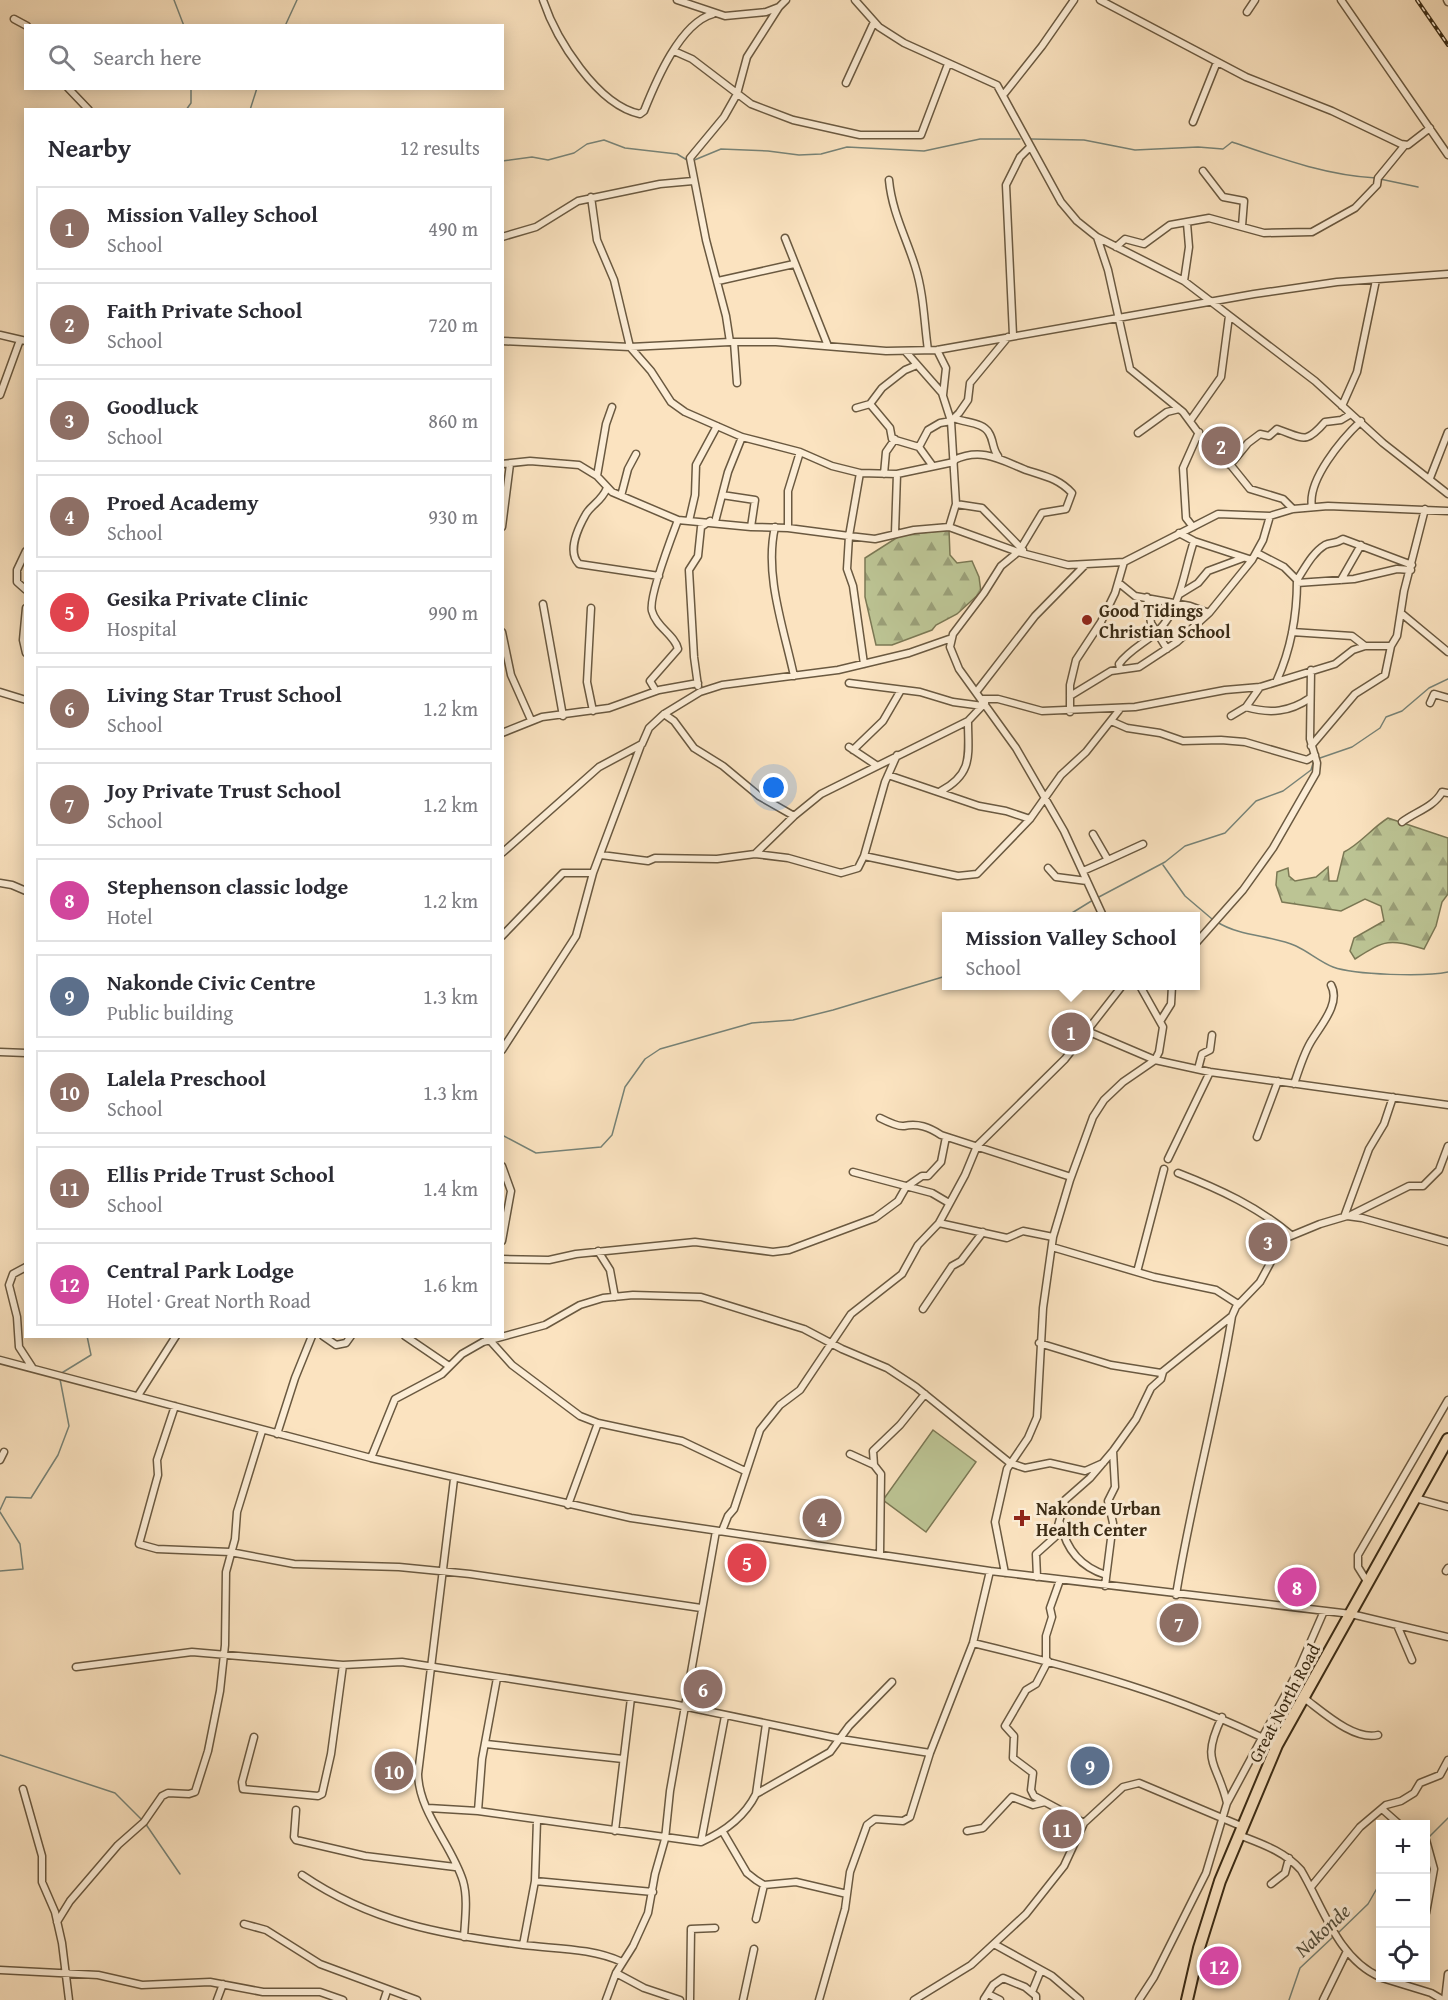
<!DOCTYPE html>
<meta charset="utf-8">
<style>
body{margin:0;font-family:"Gentium Book Plus",serif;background:#f2f2f3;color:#2b2b33}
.controls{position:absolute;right:18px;bottom:18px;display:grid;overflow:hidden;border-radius:0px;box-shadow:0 3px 15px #0003}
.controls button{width:54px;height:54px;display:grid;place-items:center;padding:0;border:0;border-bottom:2px solid #e1e1e2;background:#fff;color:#2b2b33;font:30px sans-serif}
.you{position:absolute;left:774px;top:788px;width:21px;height:21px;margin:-15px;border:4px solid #fff;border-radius:50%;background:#1a73e8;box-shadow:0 0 0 9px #1a73e833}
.badge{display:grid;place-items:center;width:39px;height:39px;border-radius:50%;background:#d93025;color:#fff;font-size:20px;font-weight:700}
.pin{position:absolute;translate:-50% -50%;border:3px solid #fff;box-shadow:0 2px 6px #0006}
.popup{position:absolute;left:942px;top:912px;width:258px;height:78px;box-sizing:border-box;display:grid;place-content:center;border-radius:0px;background:#fff;filter:drop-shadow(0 2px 4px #0005);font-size:20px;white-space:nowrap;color:#7c7c81}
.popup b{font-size:22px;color:#2b2b33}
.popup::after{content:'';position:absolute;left:50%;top:100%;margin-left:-12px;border:12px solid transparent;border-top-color:#fff}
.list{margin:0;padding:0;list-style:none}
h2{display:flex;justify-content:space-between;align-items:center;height:78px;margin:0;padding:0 24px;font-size:26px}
h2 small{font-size:20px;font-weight:400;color:#7c7c81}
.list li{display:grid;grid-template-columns:39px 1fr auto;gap:18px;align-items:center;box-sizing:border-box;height:84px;margin:0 12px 12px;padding:0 12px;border:2px solid #e1e1e2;border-radius:0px}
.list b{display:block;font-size:22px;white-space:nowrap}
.list p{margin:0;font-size:20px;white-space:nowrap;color:#7c7c81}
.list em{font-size:20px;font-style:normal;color:#7c7c81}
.icon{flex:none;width:33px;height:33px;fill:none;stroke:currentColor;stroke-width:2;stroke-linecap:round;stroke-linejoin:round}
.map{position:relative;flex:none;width:1448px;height:2000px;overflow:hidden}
.search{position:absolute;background:#fff;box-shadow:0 3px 15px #0003;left:24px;top:24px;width:480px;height:66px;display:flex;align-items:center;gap:15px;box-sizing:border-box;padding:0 21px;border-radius:0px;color:#7c7c81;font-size:22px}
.panel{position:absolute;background:#fff;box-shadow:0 3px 15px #0003;left:24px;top:108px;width:480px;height:1230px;border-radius:0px}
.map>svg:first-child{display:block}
.forest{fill:url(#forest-firs);stroke:#7b7854;stroke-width:1.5}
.pitch{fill:#bcc494;stroke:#7b7854;stroke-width:1.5}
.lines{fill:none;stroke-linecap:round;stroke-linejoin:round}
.stream{stroke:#778377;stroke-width:1.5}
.street-casing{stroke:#6a5940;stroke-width:9}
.highway-casing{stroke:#3a2b15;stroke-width:14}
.street{stroke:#fcedd6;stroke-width:6}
.highway{stroke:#fbe3c0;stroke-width:10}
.rail-casing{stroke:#3a2b15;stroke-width:4}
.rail{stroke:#fcedd6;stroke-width:1.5;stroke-dasharray:4.5;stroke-linecap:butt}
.poi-dot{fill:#8f2418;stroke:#fcedd6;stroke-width:2}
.labels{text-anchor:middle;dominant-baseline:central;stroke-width:6;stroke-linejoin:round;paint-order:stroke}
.poi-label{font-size:18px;font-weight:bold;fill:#3a2b15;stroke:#fcedd6;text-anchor:start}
.street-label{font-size:18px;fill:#3a2b15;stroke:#fcedd6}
.water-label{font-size:20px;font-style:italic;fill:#54503e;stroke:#fcedd6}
</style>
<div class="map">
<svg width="1448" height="2000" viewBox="0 0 1448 2000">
<defs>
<pattern id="forest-firs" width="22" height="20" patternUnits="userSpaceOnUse" patternTransform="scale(1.5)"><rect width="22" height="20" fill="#bcc494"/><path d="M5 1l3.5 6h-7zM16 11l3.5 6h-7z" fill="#9a9f78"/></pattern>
</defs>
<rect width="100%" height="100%" fill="#fbe3c0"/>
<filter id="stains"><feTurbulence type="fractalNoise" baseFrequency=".00333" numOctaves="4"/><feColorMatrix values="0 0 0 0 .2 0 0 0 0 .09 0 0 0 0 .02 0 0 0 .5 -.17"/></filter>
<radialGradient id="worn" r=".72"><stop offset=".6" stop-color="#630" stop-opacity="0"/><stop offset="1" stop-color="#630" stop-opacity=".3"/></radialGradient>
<path class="forest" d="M949,530L950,555L957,563L972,561L979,577L981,592L957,614L936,625L932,630L892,645H876L865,597V558L901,535Z
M1388,818L1448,838V894L1442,902L1436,926L1424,949C1389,939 1386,939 1355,959L1350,951L1354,938L1384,921L1381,906L1365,899L1341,911L1282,902L1276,885L1277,872L1288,868L1289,876L1295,881L1316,877L1328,867L1329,881H1337L1344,852C1360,844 1372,828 1388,818Z"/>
<path class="pitch" d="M933,1430L976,1462L926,1532L883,1500Z"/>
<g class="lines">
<path class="stream" d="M174,0L184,26
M285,26L297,0
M186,110L191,103V88
M250,110L257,88
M1031,139L1084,140L1135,150L1198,147L1223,149L1232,142C1279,158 1325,175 1376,178
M502,161L532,157L548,160L574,153L587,144L604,140L625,148L677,154L687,160
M692,161L721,149L768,151L799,155L821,154L847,147L924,151L980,139H1020
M1380,179L1418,187
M1320,758L1352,747L1380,728L1386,717L1402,711L1429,688L1448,679
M1163,865L1185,896L1212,919
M1097,898L1165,862L1185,846L1225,833L1256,801L1283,791L1311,770L1314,760
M1067,916L1093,900
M1217,922C1241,937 1271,935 1296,946C1309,952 1320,962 1333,967C1355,975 1425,977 1448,972
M502,1135L536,1153L601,1147L612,1135L625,1087L645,1059L660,1049L752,1023L793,1020L833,1010L946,976
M60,1374L91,1355L87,1336
M0,1510L6,1497L31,1498L58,1455L69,1426L60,1379
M0,1571L23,1569L20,1544L0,1512
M0,1755L115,1793L142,1820
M145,1823L180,1874
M1428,1838L1448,1818
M1337,1934L1368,1904L1380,1883
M1289,2000L1300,1968L1333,1937"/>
<g class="street-casing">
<path id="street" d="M543,0C556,39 597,105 640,114L644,111C656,81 680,23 713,14
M677,0L725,16L766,12L779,7
M855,0L879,27L904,43L997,85L1061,202L1077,221L1097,237L1184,281L1315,381L1383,443L1448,494
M1100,0L1246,77L1332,111L1401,144L1408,145L1430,128
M1341,0L1448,155
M1447,0L1448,2
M1247,12L1255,0
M14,19L27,26
M674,51L692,59L751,104L793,120L860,135H921L948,64
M846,83L874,22
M68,88L89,110
M1004,94L1042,46L1074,0
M1193,122L1217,62
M1203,171L1223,197L1244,201L1242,226
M889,180C892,212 906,237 915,266C924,294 924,322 928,350
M591,197L597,240L614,280L630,347L651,371L671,402L685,412L742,437L800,452L832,466L860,473L897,474L954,462
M502,237L536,227L578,201L660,184L693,181
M1097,237L1108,270L1130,369L1183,412L1208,446L1229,463L1250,489L1283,499L1293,509
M785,238L828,346
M1116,247L1125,239L1144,244L1170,225L1209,218L1264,233L1312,232L1355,208L1377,185L1378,178L1405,145
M718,281L794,264
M1184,281L1189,247L1187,223
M0,335L26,341
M1013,335L1006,185L1020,157L1030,147
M502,341L630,347L730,342H776L886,351L937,350L1254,294L1337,282L1448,274
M730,342L726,316L706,240L690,158L724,117L737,94L747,57L779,7L786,0
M734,342L737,383
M937,350L946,368L943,395
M906,352L942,393L951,421L956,504L949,527
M0,395L20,340
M870,404L890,428L892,439L919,447L932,465
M1342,406L1357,372L1376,280
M856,408L870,404L882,388L905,370L917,365
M954,418C965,423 983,422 989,433C994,441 992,448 998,456
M1190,421L1221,377L1229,316
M1138,433L1167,412L1179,409
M919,447L928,430L940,423L951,421L959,413L968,400L970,383L1008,337
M954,460C982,447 1001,460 1026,470C1044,476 1058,478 1072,493L1066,509L1042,513L1021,548
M502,464L530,461L579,465L597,476L612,492L678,520L751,527L788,528L849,536L860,473
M1230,465L1248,443L1260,434L1269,436L1277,429C1304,438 1305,445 1325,422L1341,420L1351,414
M884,474L886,452L895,439
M597,476L606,424L612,407
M1430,478L1448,432
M607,488C601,502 592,504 586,514C578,528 567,552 579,564L659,576
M722,495L755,500L751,527
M621,496L628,469L636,454
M956,504L982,508L1023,550
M1312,507C1307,480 1342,439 1361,421
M689,521L695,495L696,465L717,426
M715,522L728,472L742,437
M502,527L510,464
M775,527C764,575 784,629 794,676
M1193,527L1186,518L1183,468L1199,432
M788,528V491L800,452
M895,533L897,474
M1179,533L1194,541L1252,560
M26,551L17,570V582L26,590
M1257,553L1284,567L1297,580C1297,614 1291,649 1277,680
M1297,580C1305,568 1312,553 1325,545C1331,542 1336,544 1343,539L1412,565
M1341,580L1361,545
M1119,583L1135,596L1190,606L1209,613
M1297,583L1354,579L1397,569L1411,570
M1180,594L1198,583L1208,571L1243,558
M1147,597L1151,623L1167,649
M543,604L563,716
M26,608L23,640L26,653
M591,608L587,682L593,711
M1401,613L1448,652
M502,632L511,675L531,720
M1292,632L1352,636L1365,646
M864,664L853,586L847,569L849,536L875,539L914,530L949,527L1018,552
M1120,669L1119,664C1129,650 1145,643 1158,631C1181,608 1184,570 1194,541
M849,683L920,692L953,702L983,706
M698,686L694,657L689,570L698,556L701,527L710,521
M656,691L650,681L678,649C675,635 656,627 652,611C648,598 672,536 678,520
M977,691L1035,616L1084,566
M0,692L26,700
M1070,696L1111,671L1139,667L1177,642L1209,613L1252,560L1263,540L1270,516
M983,699H998L1042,711L1135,707L1225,690L1260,687L1335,664L1353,650L1365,646H1391L1397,636L1404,591L1425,509
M1430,703L1434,694L1448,698
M1246,707C1270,714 1290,712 1310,698
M1070,712V685L1076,660L1101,622L1115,593L1124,562
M664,714L674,721L694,748L723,766L759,796L794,816
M1231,716L1246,707L1260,687
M1111,721L1127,728L1160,733L1183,741L1221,740L1245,742L1307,760L1315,755
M502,733L542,717L609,708L659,690L698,683
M1311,746L1355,694L1385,675L1391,646
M849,747L876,765
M853,750L883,721L901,690
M888,775L979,806L1006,811L1030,819
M941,791C974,773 968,754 968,721
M1402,822C1415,812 1434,807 1442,792L1448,793
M502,853L599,767L642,744L649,728L664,714L700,692L722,685L838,670L909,653L949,639
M755,854L788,858L841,873L858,868L864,856L885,782L897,755
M601,855L648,861L655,858L717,859L755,854L794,816L821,794L968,721L985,703
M864,856L958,876L977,874L1030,819L1061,775L1086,752L1120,709
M1108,860L1143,844
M1048,868L1056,877L1087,881
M1083,871L1108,860L1093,834
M0,883L12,885L26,891
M1103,916L1064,831L1016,748L959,669L950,647L953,634L984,593L1001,566L1018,552L1068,565L1124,562L1218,514L1270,516L1293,509L1328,506L1448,511
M502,936L563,873H593
M1196,943L1243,890L1273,848L1316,773L1317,763L1310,739L1311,670
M1161,1020L1171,1004L1172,986
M1087,1031L1155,1060L1210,1072L1448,1105
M502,1050L576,936L593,873L641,745
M0,1052L26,1053
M1198,1069L1202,1054L1210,1050L1212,1035
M1294,1084C1299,1070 1304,1052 1312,1040C1321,1025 1341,1003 1331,985
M880,1118C886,1121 898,1127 904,1126C918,1123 929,1127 941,1135L1071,1177
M1257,1137L1278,1081
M1168,1159L1210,1072
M502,1166L511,1191L502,1241
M853,1172L932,1193L949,1203
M1178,1173C1219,1189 1258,1207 1291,1235
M1351,1215L1409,1186H1423L1439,1170L1448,1146
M1344,1217L1369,1149L1384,1124L1393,1097
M939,1223L1007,1238L1023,1231L1053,1237
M1052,1247L1154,1277L1216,1290L1238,1304
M598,1251L610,1270L615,1297
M502,1259L549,1260L576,1254L695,1242L773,1252L789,1250L875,1218L898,1201L906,1187L922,1176H928L941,1162L946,1137
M26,1267L13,1274L9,1285L17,1317L19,1347L32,1367
M1137,1272L1164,1169
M923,1309L952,1266L961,1261L983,1232
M323,1336L336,1345L346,1343L351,1336
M405,1336L449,1366
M486,1336L512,1365L580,1416L598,1423L682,1441L745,1471
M1039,1343L1111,1365L1161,1373L1232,1316
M0,1360L371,1458L631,1518L990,1571L1351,1614L1448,1637
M139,1394L176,1336
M175,1406L157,1460L158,1475L139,1544L157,1549L230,1552L294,1564L399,1567L470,1574L701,1608
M277,1434L295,1378L312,1336
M850,1454L874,1465L881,1474L880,1554
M371,1458L395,1399L442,1374L462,1354L483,1342L545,1325L580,1305L603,1298L633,1295L701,1297L804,1329L842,1349L887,1368L916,1387L1010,1463L1025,1468L1050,1463L1085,1471L1103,1463
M0,1460L4,1452
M874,1465L873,1451L900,1425L925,1394
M454,1479L418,1774C419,1813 452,1845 463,1881C468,1898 465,1919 464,1937
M1415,1498L1448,1507
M568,1505L598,1423
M1061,1524C1066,1549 1081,1567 1106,1575
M722,1531L728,1516L734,1509L760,1430L780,1405L800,1390L851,1314L902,1274L918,1245L939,1223L965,1175L977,1146L1065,1059L1122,986
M1446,1571L1448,1568
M1005,1573L995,1522L1007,1469L1028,1438L1037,1417L1043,1308L1053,1237L1070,1180L1093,1117L1104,1100L1123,1082L1155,1060L1159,1052L1163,1027L1140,986
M1037,1577L1036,1554L1055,1537L1065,1500L1090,1478L1113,1451L1136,1419L1151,1388L1161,1379L1163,1372
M1368,1583L1358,1567V1555L1448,1400
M1105,1586L1113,1523L1108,1501L1115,1487L1113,1451
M1176,1595C1191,1501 1217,1410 1232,1316L1236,1307L1260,1282L1280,1245L1286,1238L1320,1224L1347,1216L1362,1218L1448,1242
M1397,1625L1412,1660
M973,1643C1077,1668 1182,1696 1277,1745
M1046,1660V1636L1052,1617L1050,1608L1060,1580
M1048,1661L1036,1684L1026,1690L1005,1726L1014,1736L1013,1758L1033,1773L1031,1790L1034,1796L1084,1823
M76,1667L192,1652L343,1665L402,1662L673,1704L841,1739L930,1753
M1304,1698C1323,1712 1354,1741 1378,1735
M1222,1717C1200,1763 1217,1761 1227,1803
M254,1737L242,1782L243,1789L318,1796L322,1794L331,1754L343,1665
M486,1744L623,1759
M23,1789L42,1856V1882L55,1912L62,1943L69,2000
M756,1794L830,1752L849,1726L892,1682
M428,1808L478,1811L701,1842L725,1716
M1382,1809L1399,1824
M296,1810L294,1837L296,1840L365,1856L455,1867
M478,1811L482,1759L497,1678
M615,1831L631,1698
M967,1831L983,1828L1012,1797L1033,1805L1045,1802
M723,1832L747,1873L756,1880L764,1885L796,1882L847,1894
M1239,1835C1262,1844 1284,1851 1301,1870C1323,1907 1338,1959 1380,1977
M1426,1840L1434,1869L1426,1913
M701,1842C724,1832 744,1818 756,1794L766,1724
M302,1875C371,1922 442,1935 523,1945C556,1949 592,1948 622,1962
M535,1881L653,1892
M1271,1884L1285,1873L1289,1858
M1311,1887L1360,1827L1386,1805L1401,1801L1414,1793L1420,1783L1440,1775L1448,1760
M756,1919L764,1885
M57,1922L70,1901L118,1845L144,1822L162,1796L168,1793L189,1794L195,1792L208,1751L220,1691L225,1645L226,1572L235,1539L237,1512L262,1431
M244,1924L266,1930L320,1964L417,2000
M994,1944L1052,1976L1080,2000
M523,1945L535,1881L537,1820
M0,1970L98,1975L142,1985L210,1982L263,1992H320L343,2000
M616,1973L644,1988L680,2000
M1382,1978L1431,1993L1443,2000
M1032,1992L1041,1970
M988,1994L1000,2000
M984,1999L993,1985L1003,1978L1025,1987L1036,1996V2000
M217,2000L223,1984
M384,2000L387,1991
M606,2000L616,1973L633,1946L648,1913L655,1874L665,1839L670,1791L716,1531
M690,2000L691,1929L715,1928
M743,2000L754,1949
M819,2000L845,1909L850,1872L867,1825L875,1819L903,1821L910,1817L930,1753L973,1643L990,1571
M914,2000L971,1965L1026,1914L1064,1866L1084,1823L1123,1787L1139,1783L1241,1826
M1139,2000L1154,1977L1206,1873L1227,1803L1297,1673L1324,1611
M1323,2000L1347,1951
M1445,2000L1448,1974"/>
</g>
<g class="highway-casing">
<path id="highway" d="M1187,2000L1199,1948L1220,1881L1277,1745L1448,1439"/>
</g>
<use href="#street" class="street"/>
<use href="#highway" class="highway"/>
<g class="rail-casing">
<path id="rail" d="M1417,0L1448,45"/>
</g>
<use href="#rail" class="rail"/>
</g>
<g class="poi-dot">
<circle cx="1087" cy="620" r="6"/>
<path d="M1019 1509h6v6h6v6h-6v6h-6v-6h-6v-6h6z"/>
</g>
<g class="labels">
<g class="poi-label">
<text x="1099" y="610">Good Tidings<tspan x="1099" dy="21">Christian School</tspan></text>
<text x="1036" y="1508">Nakonde Urban<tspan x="1036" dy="21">Health Center</tspan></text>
</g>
<g class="street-label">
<text transform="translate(1284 1703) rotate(-62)">Great North Road</text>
</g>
<g class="water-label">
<text transform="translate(1322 1930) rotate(-43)">Nakonde</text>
</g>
</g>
<rect width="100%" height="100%" filter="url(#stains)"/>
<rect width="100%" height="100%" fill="url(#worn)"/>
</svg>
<div class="controls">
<button>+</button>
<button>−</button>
<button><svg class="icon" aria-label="locate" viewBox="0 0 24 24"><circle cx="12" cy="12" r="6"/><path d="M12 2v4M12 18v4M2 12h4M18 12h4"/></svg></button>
</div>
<div class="you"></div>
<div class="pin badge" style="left:1071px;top:1032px;background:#8d6e63">1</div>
<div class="popup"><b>Mission Valley School</b>School</div>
<div class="pin badge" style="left:1221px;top:446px;background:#8d6e63">2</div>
<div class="pin badge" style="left:1268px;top:1242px;background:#8d6e63">3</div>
<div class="pin badge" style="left:822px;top:1518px;background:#8d6e63">4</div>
<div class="pin badge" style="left:747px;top:1563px;background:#e0444e">5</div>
<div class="pin badge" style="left:703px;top:1689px;background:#8d6e63">6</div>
<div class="pin badge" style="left:1179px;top:1623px;background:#8d6e63">7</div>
<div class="pin badge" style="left:1297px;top:1587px;background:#d1479c">8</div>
<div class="pin badge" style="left:1090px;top:1766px;background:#5c6f8a">9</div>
<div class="pin badge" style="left:394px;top:1771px;background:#8d6e63">10</div>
<div class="pin badge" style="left:1062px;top:1829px;background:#8d6e63">11</div>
<div class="pin badge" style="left:1219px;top:1966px;background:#d1479c">12</div>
<div class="search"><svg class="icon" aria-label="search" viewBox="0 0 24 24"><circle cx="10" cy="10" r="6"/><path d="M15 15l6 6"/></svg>Search here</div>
<section class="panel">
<h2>Nearby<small>12 results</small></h2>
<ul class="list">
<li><span class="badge" style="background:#8d6e63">1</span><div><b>Mission Valley School</b><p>School</p></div><em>490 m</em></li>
<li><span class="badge" style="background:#8d6e63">2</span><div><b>Faith Private School</b><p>School</p></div><em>720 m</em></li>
<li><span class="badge" style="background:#8d6e63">3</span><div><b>Goodluck</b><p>School</p></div><em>860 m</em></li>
<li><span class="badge" style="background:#8d6e63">4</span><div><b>Proed Academy</b><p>School</p></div><em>930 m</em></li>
<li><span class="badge" style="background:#e0444e">5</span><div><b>Gesika Private Clinic</b><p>Hospital</p></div><em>990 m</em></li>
<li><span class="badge" style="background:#8d6e63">6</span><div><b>Living Star Trust School</b><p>School</p></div><em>1.2 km</em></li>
<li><span class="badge" style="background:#8d6e63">7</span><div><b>Joy Private Trust School</b><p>School</p></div><em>1.2 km</em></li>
<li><span class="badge" style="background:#d1479c">8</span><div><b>Stephenson classic lodge</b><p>Hotel</p></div><em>1.2 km</em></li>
<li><span class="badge" style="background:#5c6f8a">9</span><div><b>Nakonde Civic Centre</b><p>Public building</p></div><em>1.3 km</em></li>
<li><span class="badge" style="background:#8d6e63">10</span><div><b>Lalela Preschool</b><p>School</p></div><em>1.3 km</em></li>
<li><span class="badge" style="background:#8d6e63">11</span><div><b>Ellis Pride Trust School</b><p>School</p></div><em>1.4 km</em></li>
<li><span class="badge" style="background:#d1479c">12</span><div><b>Central Park Lodge</b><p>Hotel · Great North Road</p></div><em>1.6 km</em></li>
</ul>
</section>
</div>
